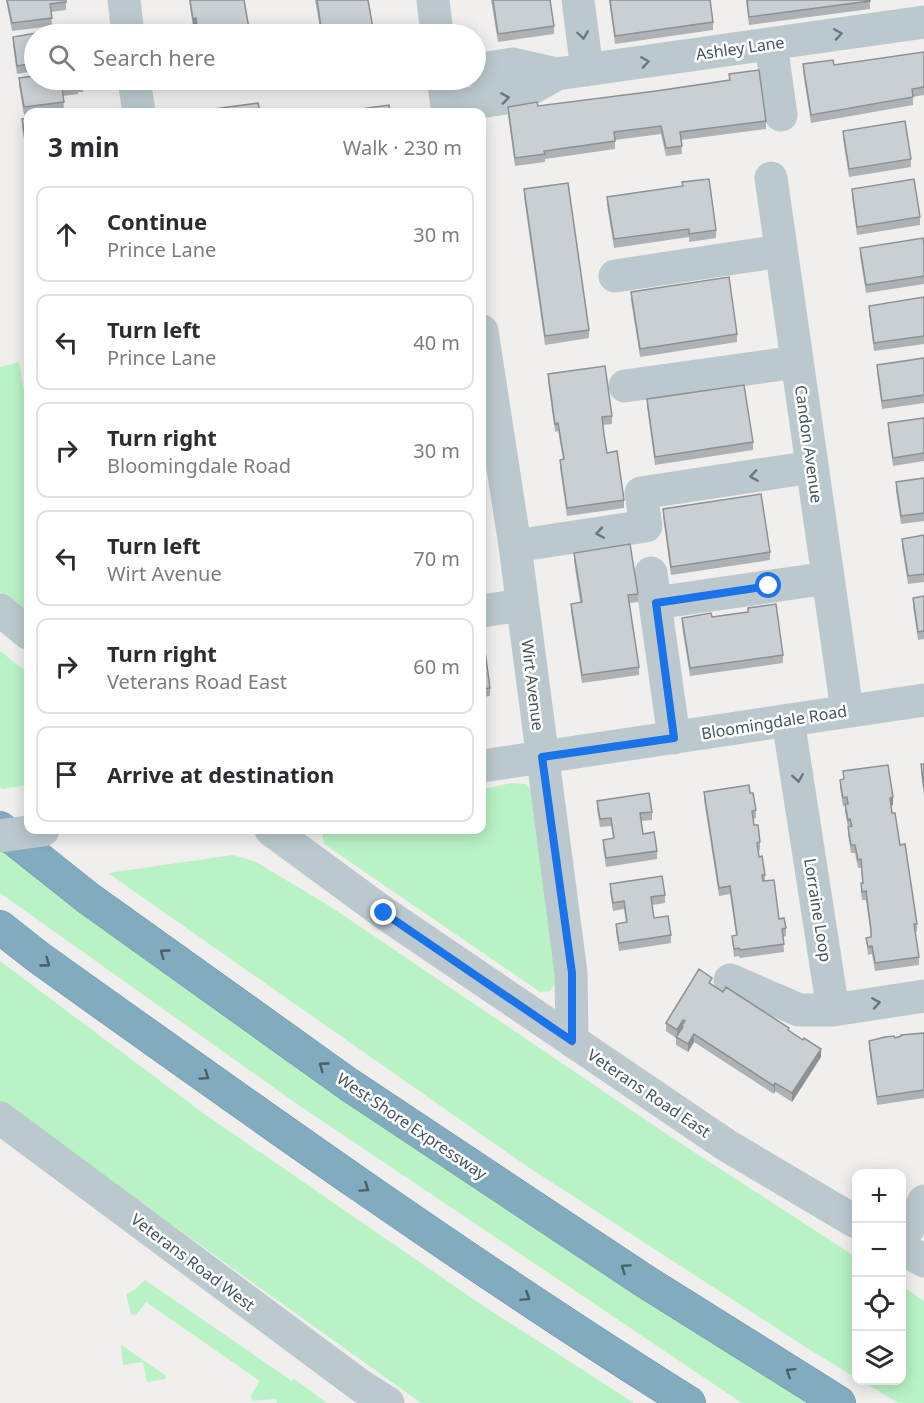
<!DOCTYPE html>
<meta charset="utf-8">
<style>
body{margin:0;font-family:"Noto Sans",sans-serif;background:#f7f7f7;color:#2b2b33}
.controls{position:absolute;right:18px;bottom:18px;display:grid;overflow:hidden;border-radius:12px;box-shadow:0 3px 15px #0003}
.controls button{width:54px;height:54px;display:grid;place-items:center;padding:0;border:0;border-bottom:2px solid #e1e1e2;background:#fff;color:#2b2b33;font:30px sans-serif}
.stop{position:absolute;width:18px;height:18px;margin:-14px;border:4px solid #1a73e8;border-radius:50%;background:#fff}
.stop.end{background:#1a73e8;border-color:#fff;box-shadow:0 2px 6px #0008}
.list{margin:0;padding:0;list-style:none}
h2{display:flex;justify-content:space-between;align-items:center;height:78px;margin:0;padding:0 24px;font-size:26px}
h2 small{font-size:20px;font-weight:400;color:#7c7c81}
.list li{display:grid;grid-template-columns:39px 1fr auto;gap:18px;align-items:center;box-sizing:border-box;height:96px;margin:0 12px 12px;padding:0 12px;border:2px solid #e1e1e2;border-radius:12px}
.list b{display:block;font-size:22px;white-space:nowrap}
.list p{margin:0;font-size:20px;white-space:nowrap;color:#7c7c81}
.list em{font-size:20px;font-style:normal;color:#7c7c81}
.icon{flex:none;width:33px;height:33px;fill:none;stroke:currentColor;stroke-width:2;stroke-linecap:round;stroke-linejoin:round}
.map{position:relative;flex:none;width:924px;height:1403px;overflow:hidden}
.search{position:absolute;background:#fff;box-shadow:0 3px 15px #0003;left:24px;top:24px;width:462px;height:66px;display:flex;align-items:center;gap:15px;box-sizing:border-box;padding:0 21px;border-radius:33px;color:#7c7c81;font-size:22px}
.panel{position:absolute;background:#fff;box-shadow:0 3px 15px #0003;left:24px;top:108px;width:462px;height:726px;border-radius:12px}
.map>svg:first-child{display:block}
.green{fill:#b9f2c5}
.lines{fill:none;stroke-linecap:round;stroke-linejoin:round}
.highway-casing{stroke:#6d96ac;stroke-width:34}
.minor{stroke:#bbc9ce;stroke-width:33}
.highway{stroke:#82abc0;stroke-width:33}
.minor-bridge{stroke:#bbc9ce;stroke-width:33}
.wall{fill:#aeb2b5}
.shaded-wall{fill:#8d9194}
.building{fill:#cacfd3;stroke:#8d9194;stroke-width:1.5}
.oneway{stroke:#68787e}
.oneway2{stroke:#4b5e66}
.route{stroke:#1a73e8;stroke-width:8}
.labels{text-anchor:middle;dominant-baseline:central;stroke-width:5;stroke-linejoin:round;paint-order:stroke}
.street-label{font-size:16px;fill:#45555c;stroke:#fff}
</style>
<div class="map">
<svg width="924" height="1403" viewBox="0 0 924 1403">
<rect width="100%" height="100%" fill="#f1eeee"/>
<path class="green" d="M19,362L28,415V614L0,592V367Z
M0,651L28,673V785L2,789L0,787Z
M512,783L526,784L532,791L556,982L550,991L540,992L324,844L322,833L323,830H482V789Z
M0,848C137,950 274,1053 416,1149C545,1236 677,1321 809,1403H742L297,1104L0,893Z
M233,855L256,862L331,907L674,1139L856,1257V1378L807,1348L525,1165L108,873Z
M0,961L203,1113L479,1303L634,1403H421L417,1400L0,1102Z
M145,1280L292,1381L293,1378L327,1403H277L276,1399L252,1401L251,1395L260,1381L146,1302L136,1315L131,1314L126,1294L134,1290Z
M902,1286L924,1301V1403H899L861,1381L902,1380Z
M121,1345L165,1375L166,1379L147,1382L143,1362L123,1365Z"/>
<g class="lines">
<g class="highway-casing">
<path id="highway" d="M0,828L88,898L348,1084L643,1280L839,1403
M0,927L38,957C252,1110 466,1263 689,1403"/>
</g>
<path class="minor" d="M124,0L128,34
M433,0L437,34
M578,0L587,70
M771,44L781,115
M557,74L924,22
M134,80L139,112
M443,80L448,112
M447,107L518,96L557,74L513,64L476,70
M771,178L847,710
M615,276L781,251
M482,331L515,546L571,973L572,1041
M625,386L797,362
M515,546L646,526L641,493L812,467
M651,573L655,603
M0,610L28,633
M482,611L522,605
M788,720L833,1010L924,996
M674,738L655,603L828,578
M482,766L924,700
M271,830L384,913L726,1145L856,1222
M730,980L799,1010H833
M0,1118L361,1386L388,1403
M902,1239L924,1201
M902,1248L924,1261"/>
<use href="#highway" class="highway"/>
<path class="minor-bridge" d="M0,836L43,830"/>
</g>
<path class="wall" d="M6,0H66V10L51,12L52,26L12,31Z
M189,0H190L250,34H197L196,26L193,27Z
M315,0H368L374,34H321Z
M491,0H550L554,26V34L498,42Z
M609,0H710L713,22V30L615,44Z
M746,0H870V9L749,25Z
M34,34V71L17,74L13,45V37Z
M924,52V95L913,97V105L811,123L803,72V64L834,65Z
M729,74L766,121V129L681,140L682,154L666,156L661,134L615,140V149L545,159V162L515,166L508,115V107L538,106L656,91L729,80Z
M19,78L83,84V92H78V94L63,96L64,110L44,112H28V115H24L19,86Z
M204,80H256L204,87Z
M329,80H381L330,88Z
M28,118V158H27L22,127V119Z
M843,131L911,159V167L849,177L843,139Z
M682,186L716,230V238L689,242V237L614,248L607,205V197Z
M524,189L589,330V338L545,345L524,197Z
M852,189L920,217V225L857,235L852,197Z
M924,245V284L866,293L860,256V248Z
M631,292L737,334V342L640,357L631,300Z
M924,297V344L874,351L869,314V306Z
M924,358V403L882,409L877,373V365Z
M548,374L612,416V424L603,425L607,453L624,500V508L567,516L560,468V460L563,459L558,431L555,432L548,382Z
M647,399L753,442V450L655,465L647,407Z
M924,418V461L893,466L888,431V423Z
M924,478V521L901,524L896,491V482Z
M663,509L770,552V560L671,575L663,517Z
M924,535V582L908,584L902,547V539Z
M574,553L638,594V602L629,603L639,667V675L582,683L571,612V604L580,602L574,561Z
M924,596V639L918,640L913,606V598Z
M712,617L783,655V663L690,676L682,626V618Z
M482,629L490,688V696L482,697Z
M921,764H924V797L921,772Z
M843,771L893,805L891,806L892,813L917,924V932H915L919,957V965L875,971L872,954L868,955L866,938L871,937L866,900H862L861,891V883H862L861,868H858L855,853H851L848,835V827L845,812V806H843L840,788V780L843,779Z
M704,792L750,793L756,810V818L753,819L754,825L760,842V850L758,851L759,857L765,875V881L779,919L786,928V936L783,937L784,952L740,958L739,956L734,957L732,936L736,935L730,894L719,896L704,800Z
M597,801L652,812V820L641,821L643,834L657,851V859L606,867L603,848V840L613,838L611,826L600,827L597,809Z
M610,884L665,895V903L652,905L654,918L671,935V943L619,951L616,932V924L626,922L624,909L613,911L610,892Z
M712,985L789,1030L821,1057L792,1102L775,1091L774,1094L694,1042L688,1052L676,1045V1038L666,1031V1023Z
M924,1033V1098L877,1105L869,1049V1041Z"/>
<path class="shaded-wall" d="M196,18V26L193,27V19Z
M893,797V805L890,806V798Z
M683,1020V1028L682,1025V1030L677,1038V1030Z
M694,1034V1042L688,1052V1044Z
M821,1049V1057L792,1102V1093Z
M775,1083V1091L774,1094V1086Z"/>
<path class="building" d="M7,0H66V2L50,4L52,18L12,23Z
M190,0H244L250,34H198L196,18L193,19Z
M317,0H368L374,34H322Z
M493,0H550L554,26L498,34Z
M610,0H710L713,22L615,36Z
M747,0H870V1L749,17Z
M53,30L54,34H34V63L17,66L13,37Z
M924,52V87L912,89L913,97L811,115L803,64L833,60L834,65Z
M759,70L766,121L680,132L682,146L666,148L661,126L614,132L615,141L544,151L545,154L515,158L508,107L537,102L538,106L656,91L730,80L729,74Z
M34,76V80H82L83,84H78V86L62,88L64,102L24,107L19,78Z
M258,103L260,112H207V110Z
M389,105L390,112H339Z
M28,118V150H27L22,119Z
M905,121L911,159L849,169L843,131Z
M709,179L716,230L689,234V229L614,239L607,197L683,186L682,182Z
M914,179L920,217L857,227L852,189Z
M568,183L589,330L545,336L524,189Z
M923,238L924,245V276L866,285L860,248Z
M729,277L737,334L640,349L631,292Z
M924,297V336L874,343L869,306Z
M924,358V395L882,401L877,365Z
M605,366L612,416L602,417L604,435L607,453L617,451L624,500L567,508L560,460L564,459L558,423L555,424L548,374Z
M744,385L753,442L655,457L647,399Z
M924,418V453L893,458L888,423Z
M924,478V513L901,516L896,482Z
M761,494L770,552L671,567L663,509Z
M924,535V574L908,576L902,539Z
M630,544L638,594L628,595L639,667L582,675L571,604L582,602L574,553Z
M924,596V631L918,632L913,598Z
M776,604L783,655L690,668L682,618L711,613L712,617L748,612V608Z
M482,629L490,688L482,689Z
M921,764H924V789Z
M888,765L893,797L890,798L892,813H895L900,845L905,844L917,924H914L919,957L875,963L872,946L868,947L866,938L871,937V930L866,891L862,892L861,883H863L861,859L858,860L855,845H851L848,827L852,826L850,819L848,820L845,804H848L847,797L843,798L840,780L844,779L843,771Z
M749,785L750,793H753L756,810L752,811L754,825H758L760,842L757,843L759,857L762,856L765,875H762L763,881L774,880L779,919L784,918L786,928L782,929L784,944L740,950L739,948L734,949L732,936L737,935L730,886L719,888L704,792Z
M649,793L652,812L640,813L643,834L654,832L657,851L606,858L603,840L614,838L611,818L600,819L597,801Z
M662,876L665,895L651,897L654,918L668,916L671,935L619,943L616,924L627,922L624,901L613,903L610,884Z
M699,969L712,978L709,983L723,992L726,987L789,1028L788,1030L803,1040L804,1038L821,1049L792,1093L775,1083L774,1086L694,1034L688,1044L676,1037L683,1027L682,1025L685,1021L683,1020L677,1030L666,1023Z
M924,1033V1090L877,1097L869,1041L885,1037L894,1036L895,1038L901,1036V1035Z"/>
<defs><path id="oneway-chevron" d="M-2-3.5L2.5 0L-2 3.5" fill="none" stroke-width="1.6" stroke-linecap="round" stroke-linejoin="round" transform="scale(1.5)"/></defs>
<g class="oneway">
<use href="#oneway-chevron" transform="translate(838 34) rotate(-8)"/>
<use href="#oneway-chevron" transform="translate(583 35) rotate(82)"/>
<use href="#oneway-chevron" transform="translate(645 62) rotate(-8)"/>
<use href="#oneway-chevron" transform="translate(505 98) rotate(-9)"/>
<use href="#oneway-chevron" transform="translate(754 476) rotate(171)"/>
<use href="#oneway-chevron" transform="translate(600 533) rotate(171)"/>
<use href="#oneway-chevron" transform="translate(798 778) rotate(81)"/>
<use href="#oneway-chevron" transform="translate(876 1003) rotate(-9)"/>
</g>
<g class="oneway2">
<use href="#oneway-chevron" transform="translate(164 953) rotate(-144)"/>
<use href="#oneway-chevron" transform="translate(46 963) rotate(36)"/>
<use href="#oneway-chevron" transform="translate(323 1066) rotate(-144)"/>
<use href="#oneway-chevron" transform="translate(205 1076) rotate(35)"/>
<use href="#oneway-chevron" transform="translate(365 1188) rotate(34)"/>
<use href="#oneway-chevron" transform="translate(625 1268) rotate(-146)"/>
<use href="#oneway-chevron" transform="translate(526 1297) rotate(34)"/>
<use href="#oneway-chevron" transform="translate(790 1372) rotate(-148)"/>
</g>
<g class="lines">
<path class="route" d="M384,913L572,1041V973L542,757L674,738L656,603L769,586"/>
</g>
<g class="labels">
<g class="street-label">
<text transform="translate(740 48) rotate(-8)">Ashley Lane</text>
<text transform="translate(809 444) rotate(82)">Candon Avenue</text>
<text transform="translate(533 685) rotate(83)">Wirt Avenue</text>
<text transform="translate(774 722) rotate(-9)">Bloomingdale Road</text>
<text transform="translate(818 910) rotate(81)">Lorraine Loop</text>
<text transform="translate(649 1093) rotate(34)">Veterans Road East</text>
<text transform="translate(412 1126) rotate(34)">West Shore Expressway</text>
<text transform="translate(193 1262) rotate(37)">Veterans Road West</text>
</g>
</g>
</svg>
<div class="controls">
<button>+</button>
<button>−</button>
<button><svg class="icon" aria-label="locate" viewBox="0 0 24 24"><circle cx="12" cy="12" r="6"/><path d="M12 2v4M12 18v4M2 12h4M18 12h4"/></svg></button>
<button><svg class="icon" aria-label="layers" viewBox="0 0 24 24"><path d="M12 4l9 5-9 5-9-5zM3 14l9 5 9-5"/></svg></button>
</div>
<div class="stop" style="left:769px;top:586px"></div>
<div class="stop end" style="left:384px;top:913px"></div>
<div class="search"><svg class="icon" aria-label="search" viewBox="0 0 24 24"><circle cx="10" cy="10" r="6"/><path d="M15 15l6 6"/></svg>Search here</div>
<section class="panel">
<h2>3 min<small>Walk · 230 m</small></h2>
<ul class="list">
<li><svg class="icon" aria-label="ahead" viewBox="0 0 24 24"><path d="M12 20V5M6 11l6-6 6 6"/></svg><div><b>Continue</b><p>Prince Lane</p></div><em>30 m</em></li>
<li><svg class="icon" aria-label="left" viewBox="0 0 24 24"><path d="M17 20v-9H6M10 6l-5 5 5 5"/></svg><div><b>Turn left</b><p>Prince Lane</p></div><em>40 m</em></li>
<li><svg class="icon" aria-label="right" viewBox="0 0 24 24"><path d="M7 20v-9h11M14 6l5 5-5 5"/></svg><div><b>Turn right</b><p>Bloomingdale Road</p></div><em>30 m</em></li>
<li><svg class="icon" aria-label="left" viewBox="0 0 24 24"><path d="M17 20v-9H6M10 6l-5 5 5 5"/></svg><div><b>Turn left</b><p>Wirt Avenue</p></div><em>70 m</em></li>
<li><svg class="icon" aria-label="right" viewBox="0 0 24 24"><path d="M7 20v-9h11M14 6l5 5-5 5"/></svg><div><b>Turn right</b><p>Veterans Road East</p></div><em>60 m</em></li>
<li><svg class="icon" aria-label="arrive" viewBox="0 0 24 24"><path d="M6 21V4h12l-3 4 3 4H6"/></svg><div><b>Arrive at destination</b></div></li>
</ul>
</section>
</div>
